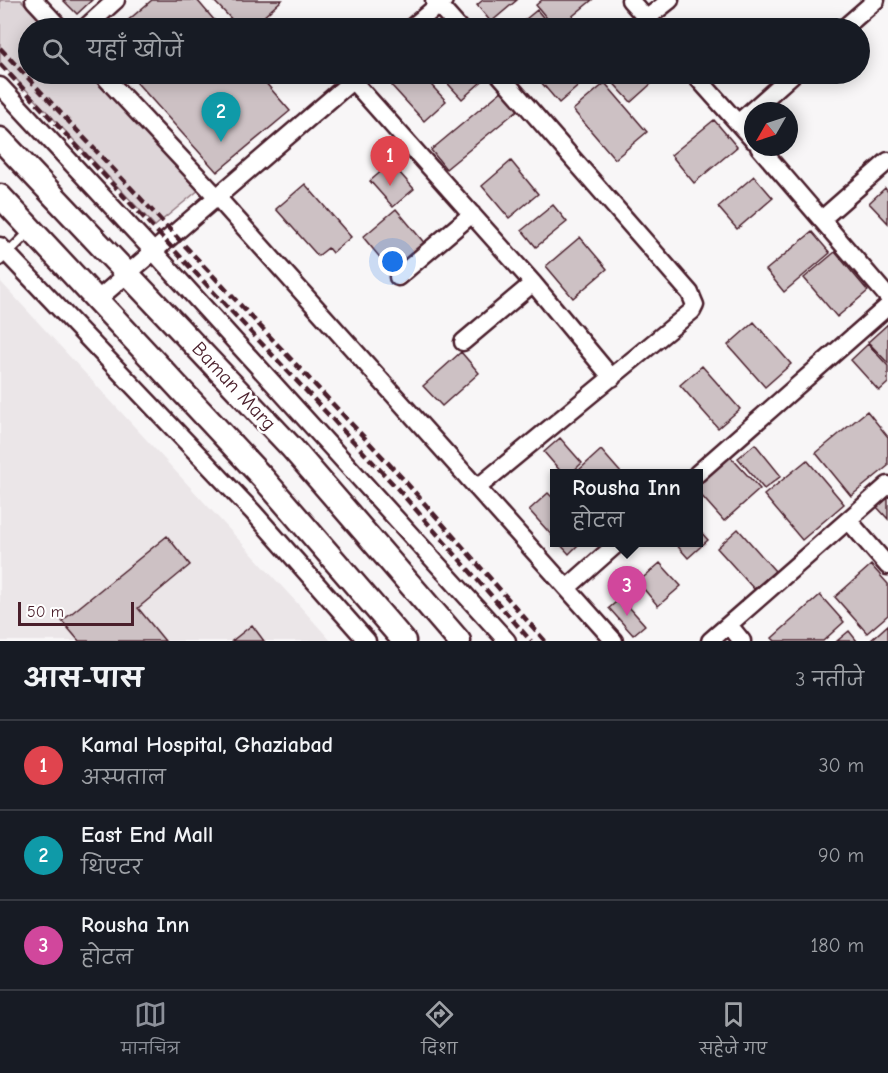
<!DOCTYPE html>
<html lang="hi">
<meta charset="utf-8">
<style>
body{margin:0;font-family:"Comic Neue","Playpen Sans Deva",sans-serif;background:#20242c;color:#f1f3f6}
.compass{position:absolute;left:744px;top:102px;width:54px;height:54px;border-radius:50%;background:#171b24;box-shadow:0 3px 15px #0003;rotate:231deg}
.scale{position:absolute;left:18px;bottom:15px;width:116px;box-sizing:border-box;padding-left:6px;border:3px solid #4a1f2b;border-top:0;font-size:16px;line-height:21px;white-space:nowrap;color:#4a1f2b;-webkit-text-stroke:4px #fff;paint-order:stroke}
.you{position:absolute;left:393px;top:262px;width:21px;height:21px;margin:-15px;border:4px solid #fff;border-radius:50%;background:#1a73e8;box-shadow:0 0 0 9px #1a73e833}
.badge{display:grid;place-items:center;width:39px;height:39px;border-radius:50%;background:#8c9099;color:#fff;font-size:20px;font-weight:700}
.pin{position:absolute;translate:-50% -50px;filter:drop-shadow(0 2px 3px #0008)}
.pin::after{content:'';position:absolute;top:32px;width:21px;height:18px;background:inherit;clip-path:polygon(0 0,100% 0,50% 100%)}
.popup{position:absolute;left:550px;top:469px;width:153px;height:78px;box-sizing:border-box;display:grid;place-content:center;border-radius:0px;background:#171b24;filter:drop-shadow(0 2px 4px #0005);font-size:20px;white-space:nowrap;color:#9ea1a6}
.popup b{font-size:22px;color:#f1f3f6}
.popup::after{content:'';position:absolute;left:50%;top:100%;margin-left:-12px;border:12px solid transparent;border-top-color:#171b24}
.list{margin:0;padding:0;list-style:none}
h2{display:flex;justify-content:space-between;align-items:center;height:78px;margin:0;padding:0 24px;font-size:26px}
h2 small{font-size:20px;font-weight:400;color:#9ea1a6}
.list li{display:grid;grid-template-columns:39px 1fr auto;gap:18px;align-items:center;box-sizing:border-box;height:90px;padding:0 24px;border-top:2px solid #363941}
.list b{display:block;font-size:22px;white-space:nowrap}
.list p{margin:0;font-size:20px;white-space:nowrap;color:#9ea1a6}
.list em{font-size:20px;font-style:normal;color:#9ea1a6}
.icon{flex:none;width:33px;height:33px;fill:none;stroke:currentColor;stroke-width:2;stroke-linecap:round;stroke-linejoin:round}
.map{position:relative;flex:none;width:888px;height:641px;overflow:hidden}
.search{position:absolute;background:#171b24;box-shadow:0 3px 15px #0003;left:18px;right:18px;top:18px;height:66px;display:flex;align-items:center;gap:15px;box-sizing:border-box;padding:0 21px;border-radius:33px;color:#9ea1a6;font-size:22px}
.sheet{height:348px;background:#171b24}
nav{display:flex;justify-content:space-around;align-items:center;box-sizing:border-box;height:84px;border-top:2px solid #363941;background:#171b24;font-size:16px;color:#9ea1a6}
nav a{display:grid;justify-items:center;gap:3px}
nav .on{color:#8c9099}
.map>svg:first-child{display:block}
.built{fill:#ebe6e8}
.green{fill:#ded6d9;stroke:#947a82;stroke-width:1.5}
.building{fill:#cdc1c4;stroke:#4a1f2b;stroke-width:1.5}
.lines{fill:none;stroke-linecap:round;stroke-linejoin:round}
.service-casing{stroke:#4a1f2b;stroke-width:13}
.minor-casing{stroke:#4a1f2b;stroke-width:21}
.secondary-casing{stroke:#4a1f2b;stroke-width:27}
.service{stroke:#fff;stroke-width:8}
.minor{stroke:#fff;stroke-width:16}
.secondary{stroke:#fff;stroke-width:22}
.rail{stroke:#4a1f2b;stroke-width:4.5;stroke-dasharray:9 4.5;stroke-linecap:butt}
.labels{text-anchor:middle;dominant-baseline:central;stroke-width:5;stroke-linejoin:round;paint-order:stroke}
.street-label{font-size:20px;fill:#4a1f2b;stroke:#fff}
</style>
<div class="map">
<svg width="888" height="641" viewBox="0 0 888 641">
<rect width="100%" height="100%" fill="#f8f6f7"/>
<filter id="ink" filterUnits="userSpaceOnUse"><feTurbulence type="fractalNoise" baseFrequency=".0167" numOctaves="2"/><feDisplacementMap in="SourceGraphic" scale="12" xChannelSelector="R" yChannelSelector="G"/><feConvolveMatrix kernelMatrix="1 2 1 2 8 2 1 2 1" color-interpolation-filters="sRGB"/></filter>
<g filter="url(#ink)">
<path class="built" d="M0,281L298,604L331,641H0Z"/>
<path class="green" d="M0,0H21L48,28H28V74H91L200,189L155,226L0,62Z"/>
<path class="building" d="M63,0H92L77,14Z
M152,0H197L221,28H119Z
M213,0H282L251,28H240Z
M483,0H517L491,22L477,5Z
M542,0H592L558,28H555L536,5Z
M537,10L552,28H515Z
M129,74H258L290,111L217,172Z
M406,74H421L446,101L424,121L392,86Z
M439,74H488L489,75L462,99Z
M534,74H590L591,75L559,103Z
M605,74H662L631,102Z
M605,83L647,132L615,159L573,110Z
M503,90L519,109L446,169L431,150Z
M714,120L737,147L694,183L671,155Z
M511,161L538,194L509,218L482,186Z
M391,163L414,189L393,207L370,181Z
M754,176L773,198L737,229L718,207Z
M305,184L351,237L332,253L328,248L318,256L276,209Z
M885,188L888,192V223L869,203Z
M553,205L567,222L536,247L522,230Z
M396,209L426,245L393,273L363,237Z
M812,232L830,253L784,292L766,270Z
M580,237L607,269L573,298L546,266Z
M835,252L868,291L837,317L804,278Z
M754,322L791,364L765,387L728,345Z
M888,324V363L868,342Z
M868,344L888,366V383L879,391L851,360Z
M461,352L479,373L442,406L423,386Z
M702,366L740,409L718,428L680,385Z
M867,411L888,437V466L851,496L816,453Z
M560,438L582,463L570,474H563L544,452Z
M755,444L781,476L764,489L738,458Z
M601,450L622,474H583L579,470Z
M727,453L760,489L724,521L699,493V479Z
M807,460L844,504L802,540L764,495Z
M548,493L555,500V539L529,510Z
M888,498V519L877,507Z
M738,529L775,571L754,589L717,548Z
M699,530L708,540L688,558L674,542H699Z
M167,536L190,565L138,608L165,641H79L62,621Z
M558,542H581L569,554Z
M660,563L681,586L658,606L638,582Z
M871,565L888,584V615L867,633L835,597Z
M820,595L844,622L823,641H775L772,638Z
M621,598L645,625L633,635L609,608Z
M252,625L264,641H232Z
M888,625V641H870Z
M849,631L857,641H837Z"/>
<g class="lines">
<g class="service-casing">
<path id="service" d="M0,261L31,230"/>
</g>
<g class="minor-casing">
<path id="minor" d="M34,0L60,28
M434,0L459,28
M630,0L655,28
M646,19L670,0
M85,28L116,0
M411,28L444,0
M844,28L876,0
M102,74L217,197L614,641
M694,74L753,140
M352,80L533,283L612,378
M0,86L154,252L507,641
M738,123L793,74
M759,147L888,297
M822,219L888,161
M0,246L253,512L367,641
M398,277L472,214
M97,300L360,74
M463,342L533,283
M697,474L888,306
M477,488L692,311L695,305L690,293L499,74
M848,520L888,566
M567,588L619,542
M729,625L742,641
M710,641L888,485"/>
</g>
<g class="secondary-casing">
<path id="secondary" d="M0,139L292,448L459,641
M0,196L263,478L404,641"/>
</g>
<use href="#service" class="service"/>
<use href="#minor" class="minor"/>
<use href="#secondary" class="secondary"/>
<path class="rail" d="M0,48L404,480L545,641
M0,64L396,487L531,641"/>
</g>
</g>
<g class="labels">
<g class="street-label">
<text transform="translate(234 386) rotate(47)">Baman Marg</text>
</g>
</g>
</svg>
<svg class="compass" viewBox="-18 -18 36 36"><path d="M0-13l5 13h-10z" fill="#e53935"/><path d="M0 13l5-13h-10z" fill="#9ea1a6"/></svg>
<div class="scale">50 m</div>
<div class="you"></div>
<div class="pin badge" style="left:390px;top:186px;background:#e0444e">1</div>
<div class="pin badge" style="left:221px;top:142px;background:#0f9aa8">2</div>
<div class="pin badge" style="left:627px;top:616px;background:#d1479c">3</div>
<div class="popup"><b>Rousha Inn</b>होटल</div>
<div class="search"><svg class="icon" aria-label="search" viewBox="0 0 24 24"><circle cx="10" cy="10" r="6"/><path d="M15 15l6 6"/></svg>यहाँ खोजें</div>
</div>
<section class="sheet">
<h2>आस-पास<small>3 नतीजे</small></h2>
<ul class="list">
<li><span class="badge" style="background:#e0444e">1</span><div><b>Kamal Hospital, Ghaziabad</b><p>अस्पताल</p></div><em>30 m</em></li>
<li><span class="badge" style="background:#0f9aa8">2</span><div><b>East End Mall</b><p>थिएटर</p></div><em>90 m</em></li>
<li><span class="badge" style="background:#d1479c">3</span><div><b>Rousha Inn</b><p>होटल</p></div><em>180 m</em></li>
</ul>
</section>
<nav>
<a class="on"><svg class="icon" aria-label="map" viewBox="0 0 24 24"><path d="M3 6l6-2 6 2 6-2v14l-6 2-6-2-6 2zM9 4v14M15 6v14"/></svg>मानचित्र</a>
<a><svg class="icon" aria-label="directions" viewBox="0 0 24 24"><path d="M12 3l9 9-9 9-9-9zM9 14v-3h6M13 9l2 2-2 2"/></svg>दिशा</a>
<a><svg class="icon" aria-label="saved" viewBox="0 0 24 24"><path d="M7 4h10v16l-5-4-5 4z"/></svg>सहेजे गए</a>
</nav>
